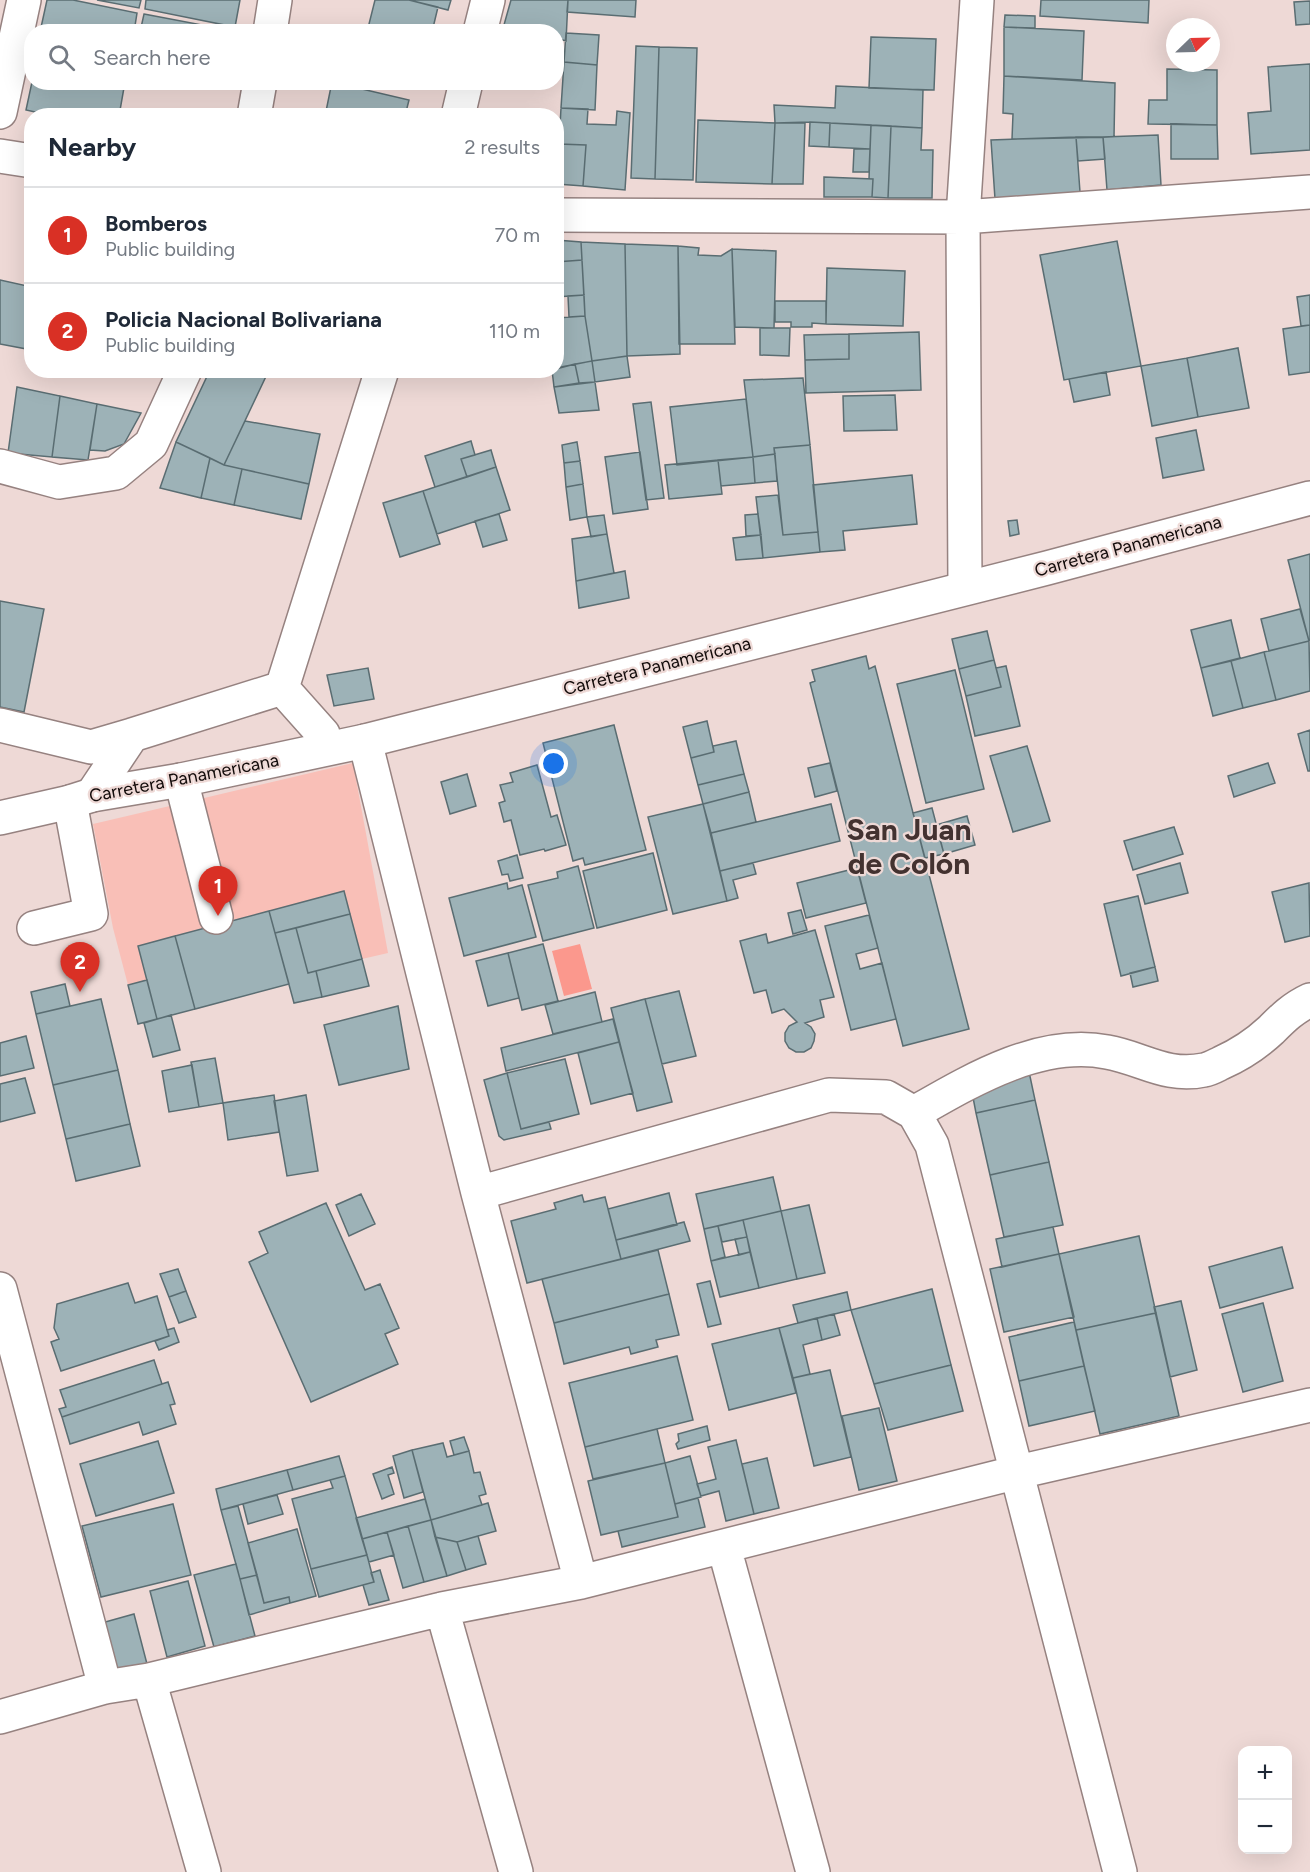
<!DOCTYPE html>
<meta charset="utf-8">
<style>
body{margin:0;font-family:Figtree,sans-serif;background:#f2f2f3;color:#1f2937}
.controls{position:absolute;right:18px;bottom:18px;display:grid;overflow:hidden;border-radius:12px;box-shadow:0 6px 24px #0002}
.controls button{width:54px;height:54px;display:grid;place-items:center;padding:0;border:0;border-bottom:2px solid #e0e1e3;background:#fff;color:#1f2937;font:30px sans-serif}
.compass{position:absolute;left:1166px;top:18px;width:54px;height:54px;border-radius:50%;background:#fff;box-shadow:0 6px 24px #0002;rotate:67deg}
.you{position:absolute;left:554px;top:764px;width:21px;height:21px;margin:-15px;border:4px solid #fff;border-radius:50%;background:#1a73e8;box-shadow:0 0 0 9px #1a73e833}
.badge{display:grid;place-items:center;width:39px;height:39px;border-radius:50%;background:#d93025;color:#fff;font-size:20px;font-weight:700}
.pin{position:absolute;translate:-50% -50px;filter:drop-shadow(0 2px 3px #0008)}
.pin::after{content:'';position:absolute;top:32px;width:21px;height:18px;background:inherit;clip-path:polygon(0 0,100% 0,50% 100%)}
.list{margin:0;padding:0;list-style:none}
h2{display:flex;justify-content:space-between;align-items:center;height:78px;margin:0;padding:0 24px;font-size:26px}
h2 small{font-size:20px;font-weight:400;color:#747a83}
.list li{display:grid;grid-template-columns:39px 1fr auto;gap:18px;align-items:center;box-sizing:border-box;height:96px;padding:0 24px;border-top:2px solid #e0e1e3}
.list b{display:block;font-size:22px;white-space:nowrap}
.list p{margin:0;font-size:20px;white-space:nowrap;color:#747a83}
.list em{font-size:20px;font-style:normal;color:#747a83}
.icon{flex:none;width:33px;height:33px;fill:none;stroke:currentColor;stroke-width:2;stroke-linecap:round;stroke-linejoin:round}
.map{position:relative;flex:none;width:1310px;height:1872px;overflow:hidden}
.search{position:absolute;background:#fff;box-shadow:0 6px 24px #0002;left:24px;top:24px;width:540px;height:66px;display:flex;align-items:center;gap:15px;box-sizing:border-box;padding:0 21px;border-radius:24px;color:#747a83;font-size:22px}
.panel{position:absolute;background:#fff;box-shadow:0 6px 24px #0002;left:24px;top:108px;width:540px;height:270px;border-radius:24px}
.map>svg:first-child{display:block}
.green{fill:#f9bfb7}
.water{fill:#fb988d}
.building{fill:#9db2b7;stroke:#5a6d72;stroke-width:1.5}
.lines{fill:none;stroke-linecap:round;stroke-linejoin:round}
.minor-casing{stroke:#968280;stroke-width:36}
.major-casing{stroke:#968280;stroke-width:36}
.minor{stroke:#fff;stroke-width:33}
.major{stroke:#fff;stroke-width:33}
.labels{text-anchor:middle;dominant-baseline:central;stroke-width:4.5;stroke-linejoin:round;paint-order:stroke}
.street-label{font-size:18px;fill:#120b0a;stroke:#eed9d6}
.town-label{font-size:30px;font-weight:bold;fill:#433230;stroke:#eed9d6}
</style>
<div class="map">
<svg width="1310" height="1872" viewBox="0 0 1310 1872">
<rect width="100%" height="100%" fill="#eed9d6"/>
<path class="green" d="M353,763L388,953L362,959L344,892L231,921L200,799Z
M174,805L205,928L138,946L147,980L128,985L113,928L93,824Z"/>
<path class="water" d="M580,944L592,989L564,996L552,951Z"/>
<path class="building" d="M47,0H73L137,13L134,32H40Z
M97,0H141L139,8Z
M146,0H240L235,27L145,9Z
M375,0H409L438,7L432,32H367Z
M409,0H451L448,10Z
M511,0H568L566,41L556,38V32H502Z
M568,0H636L635,17L567,12Z
M1041,0H1149L1148,23L1040,16Z
M1310,1V24L1296,25L1294,2Z
M144,14L234,31V32H140Z
M1005,15L1035,16V28L1004,27Z
M1004,27L1084,31L1082,80L1004,76Z
M566,33L599,35L597,65L564,62Z
M871,37L936,39L934,90L869,88Z
M636,46L659,47L655,179L631,178Z
M659,47L697,48L693,180L655,179Z
M564,62L597,65L595,110L561,108Z
M1310,64V150L1251,154L1248,113L1271,111L1268,67Z
M1167,69L1217,70V125L1148,124L1149,100H1167Z
M1004,76L1115,83L1114,137L1012,139L1013,114L1003,113Z
M32,82H125L119,116H53L26,110Z
M332,82L409,100L405,116H325Z
M836,86L923,90L922,128L810,122L775,123L774,105L835,108Z
M561,108L588,109L587,124L616,125L617,111L630,113L625,190L583,186L586,145L559,144Z
M698,120L775,123L772,184L696,182Z
M810,122L830,123L829,147L809,146Z
M775,123H805L803,184H772Z
M830,123L871,125L870,149L829,147Z
M1171,124L1217,125L1218,159H1171Z
M871,125L891,126L888,198L872,197L873,179H869Z
M891,126L922,128L921,150H933L932,198H888Z
M1158,135L1161,185L1107,190L1103,137Z
M1076,137H1103L1105,159L1078,161Z
M1076,137L1080,192L995,199L991,140Z
M559,144L586,145L583,186L557,184Z
M854,149H870L869,172H853Z
M824,177L873,179L872,197H824Z
M556,240L581,242L582,260L556,262Z
M1117,241L1141,366L1064,380L1040,255Z
M581,242L625,244L627,356L592,361L585,316Z
M625,244L678,246L680,354L627,356Z
M678,246L699,248L698,255L721,256L732,249L735,344H679Z
M732,249L776,251L774,328L735,327Z
M582,260L584,295L556,297V262Z
M827,268L905,271L903,326L826,324Z
M0,280L32,287V350L0,344Z
M584,295L585,316L569,317L568,296Z
M1310,295V325L1301,326L1297,297Z
M775,301H826V324L812,323V327H791V322H775Z
M585,316L592,361L556,368V318Z
M1310,325V372L1289,375L1283,329Z
M760,328H790L789,356L760,355Z
M919,332L921,390L806,393L805,360L849,359V334Z
M849,334V359L805,360L804,335Z
M1238,348L1249,408L1198,417L1187,358Z
M627,356L630,377L595,382L592,361Z
M1187,358L1198,417L1152,426L1141,366Z
M592,361L595,382L579,383L575,364Z
M575,364L579,383L554,387L552,370Z
M210,370H269L224,465L176,442Z
M1106,372L1110,395L1074,402L1069,379Z
M803,378L810,445L774,448L775,454L753,457L744,380Z
M595,382L599,410L559,413L554,387Z
M17,387L60,396L52,457L8,453Z
M895,395L897,430L844,431L843,396Z
M60,396L97,404L88,460L52,457Z
M746,399L753,457L677,465L670,407Z
M651,402L664,498L646,500L633,404Z
M97,404L141,413L124,444L105,451L90,450Z
M245,421L320,434L309,484L224,465Z
M1196,430L1204,470L1163,478L1156,438Z
M471,441L475,455L461,459L467,477L435,487L425,456Z
M176,442L210,458L201,498L160,488Z
M577,442L580,461L564,463L562,445Z
M810,445L818,532L783,535L774,448Z
M491,450L496,467L467,477L461,459Z
M640,452L648,509L613,514L605,457Z
M775,454L777,481L755,483L753,457Z
M753,457L755,483L721,486L718,460Z
M210,458L224,465L242,469L234,505L201,498Z
M718,460L722,494L669,499L665,465Z
M580,461L583,484L566,487L564,463Z
M496,467L510,510L437,534L423,491Z
M242,469L309,484L301,519L234,505Z
M912,475L917,524L843,531L845,550L820,552L813,485Z
M583,484L587,517L570,520L566,487Z
M423,491L440,544L400,557L383,503Z
M778,495L783,535L818,532L820,552L763,558L756,497Z
M499,514L507,540L483,547L475,521Z
M758,514L761,535L746,536L745,515Z
M604,515L607,534L591,537L587,517Z
M1017,520L1019,534L1010,536L1008,521Z
M607,534L614,573L576,581L572,539Z
M761,535L763,558L736,560L733,538Z
M1310,554V640L1309,641L1288,560Z
M625,571L629,598L579,608L576,581Z
M0,601L44,609L24,712L0,707Z
M1300,609L1309,641L1269,651L1261,619Z
M1231,620L1240,658L1201,668L1191,630Z
M987,631L994,660L959,669L952,639Z
M1309,641L1310,691L1276,700L1264,652Z
M1264,652L1276,700L1243,708L1231,661Z
M866,656L869,669L875,666L969,1029L903,1046L810,683L815,681L812,670Z
M994,660L1001,687L966,696L959,669Z
M1231,661L1243,708L1213,716L1201,668Z
M1006,666L1020,726L975,736L966,696L1001,687L996,668Z
M368,668L374,699L334,706L327,675Z
M955,670L984,789L926,803L897,684Z
M707,721L714,752L691,758L683,727Z
M614,725L646,850L585,865L583,858L573,861L543,743Z
M1310,730V771H1308L1298,734Z
M736,741L744,774L698,785L691,758L714,752L713,746Z
M1027,746L1050,821L1013,832L990,756Z
M830,763L837,791L815,797L808,768Z
M1268,763L1275,783L1234,797L1228,776Z
M537,765L551,817L557,815L566,845L545,851L544,849L520,855L511,820L504,822L499,803L505,801L500,785L513,782L510,773Z
M467,774L476,806L450,814L441,782Z
M744,774L749,792L703,804L698,785Z
M749,792L756,822L711,833L703,804Z
M703,804L727,901L673,914L648,817Z
M831,804L840,841L720,871L711,833Z
M932,808L944,854L925,858L913,813Z
M967,816L975,845L944,854L936,825Z
M1174,827L1183,854L1133,870L1124,841Z
M653,853L667,910L597,928L583,871Z
M517,855L523,878L510,881L508,874L502,875L498,861Z
M753,863L756,874L733,880L738,898L727,901L720,871Z
M1180,863L1188,893L1145,904L1137,875Z
M578,866L594,928L543,941L528,885L558,878L557,872Z
M857,868L866,903L806,918L797,883Z
M507,883L508,889L522,885L536,937L464,956L449,898Z
M1309,883L1310,936L1285,942L1272,892Z
M344,891L350,914L275,933L269,911Z
M1138,896L1155,967L1121,976L1104,904Z
M801,910L807,930L793,934L788,913Z
M269,911L289,984L195,1009L175,936Z
M350,914L362,959L308,973L296,928Z
M869,915L878,948L856,954L860,969L882,963L896,1019L851,1030L825,926Z
M296,928L308,973L316,971L322,997L294,1003L275,933Z
M815,930L834,997L820,1000L824,1017L805,1023L811,1027L815,1034L814,1041L811,1048L804,1052H796L789,1048L785,1041V1033L789,1026L797,1022L784,1009L772,1013L766,990L754,993L740,941L766,934L768,943Z
M175,936L195,1009L157,1019L138,946Z
M543,944L558,1001L522,1010L508,953Z
M508,953L519,998L488,1006L476,961Z
M362,959L369,986L322,997L316,971Z
M1155,967L1158,981L1133,987L1130,973Z
M147,980L157,1019L138,1024L128,985Z
M65,984L70,1006L36,1014L31,992Z
M679,991L696,1056L662,1064L645,999Z
M595,992L602,1022L553,1034L545,1005Z
M101,999L118,1070L53,1085L36,1014Z
M645,999L672,1102L637,1111L611,1008Z
M398,1006L409,1069L339,1085L324,1025Z
M171,1015L180,1050L153,1057L144,1023Z
M613,1019L619,1042L506,1071L501,1048Z
M26,1036L34,1068L0,1076V1043Z
M619,1042L633,1093L591,1104L578,1053Z
M215,1058L223,1103L199,1107L191,1062Z
M565,1059L579,1114L521,1129L507,1073Z
M192,1065L199,1107L169,1112L162,1071Z
M1028,1067L1035,1100L976,1113L971,1087Z
M118,1070L130,1124L66,1139L53,1085Z
M507,1073L521,1129L549,1122L551,1129L504,1140L499,1136L484,1080Z
M25,1078L35,1113L0,1122V1084Z
M274,1095L279,1132L228,1140L223,1103Z
M306,1095L318,1171L287,1176L274,1101Z
M1035,1100L1049,1162L990,1175L976,1113Z
M130,1124L140,1166L76,1181L66,1139Z
M1049,1162L1063,1225L1004,1237L990,1175Z
M773,1177L781,1211L704,1229L696,1194Z
M669,1193L677,1225L616,1240L608,1209Z
M361,1194L375,1224L349,1236L336,1205Z
M582,1195L584,1202L605,1197L621,1259L527,1283L511,1221L556,1209L554,1203Z
M326,1203L365,1290L380,1284L399,1328L385,1334L398,1364L311,1402L249,1262L268,1253L259,1232Z
M809,1205L825,1273L797,1279L781,1211Z
M781,1211L797,1279L759,1288L743,1220Z
M743,1220L747,1237L722,1242L718,1226Z
M684,1222L690,1241L621,1259L616,1240Z
M718,1226L725,1257L711,1261L704,1229Z
M1053,1227L1059,1254L1002,1267L996,1239Z
M1139,1236L1156,1313L1076,1330L1059,1254Z
M747,1237L750,1252L739,1255L735,1239Z
M1282,1247L1293,1288L1220,1308L1209,1267Z
M658,1250L669,1294L554,1323L542,1279Z
M750,1252L759,1288L720,1297L711,1261Z
M1059,1254L1074,1317L1004,1332L990,1269Z
M178,1269L186,1291L169,1297L160,1274Z
M710,1281L721,1324L708,1327L697,1284Z
M128,1283L135,1303L157,1296L169,1336L61,1371L51,1342L59,1339L54,1328L57,1304Z
M932,1289L951,1365L874,1384L851,1310Z
M186,1291L196,1317L179,1323L169,1297Z
M847,1292L851,1310L798,1323L793,1305Z
M669,1294L679,1335L656,1340L658,1347L631,1354L629,1347L564,1364L554,1323Z
M1181,1301L1197,1370L1170,1377L1154,1307Z
M1263,1303L1283,1381L1243,1392L1222,1314Z
M1156,1313L1179,1416L1100,1434L1076,1330Z
M834,1314L840,1335L822,1340L817,1318Z
M817,1318L822,1340L803,1345L810,1374L793,1378L779,1328Z
M1074,1322L1084,1366L1019,1381L1009,1337Z
M174,1328L179,1342L159,1350L155,1341L169,1336L167,1330Z
M779,1328L796,1393L729,1410L712,1344Z
M677,1356L693,1420L585,1447L569,1383Z
M154,1360L162,1384L62,1417L59,1409L66,1407L60,1390Z
M951,1365L963,1411L888,1430L874,1384Z
M1084,1366L1095,1411L1029,1426L1019,1381Z
M830,1370L851,1457L814,1466L793,1378Z
M168,1382L175,1404L170,1405L176,1424L143,1435L139,1422L70,1444L62,1417Z
M879,1408L897,1481L859,1490L842,1416Z
M707,1426L710,1440L678,1449L676,1444L679,1441L678,1434Z
M657,1429L665,1463L593,1479L585,1447Z
M464,1437L469,1451L454,1455L450,1441Z
M736,1440L754,1514L726,1521L719,1491L701,1496L697,1484L716,1479L708,1447Z
M158,1441L174,1493L96,1516L80,1464Z
M443,1443L447,1457L469,1451L474,1473L480,1472L486,1494L479,1496L482,1505L431,1520L412,1450Z
M412,1450L423,1492L404,1498L393,1456Z
M339,1456L345,1476L293,1490L287,1470Z
M690,1456L701,1497L675,1504L665,1463Z
M767,1458L779,1508L754,1514L742,1464Z
M665,1463L678,1517L601,1535L588,1481Z
M392,1467L394,1473L388,1475L394,1494L382,1499L373,1474Z
M287,1470L293,1490L221,1510L216,1489Z
M345,1476L367,1555L311,1569L292,1499L333,1488L330,1480Z
M277,1495L283,1514L248,1524L243,1504Z
M698,1498L705,1527L622,1547L618,1531L678,1517L675,1504Z
M425,1499L431,1520L362,1539L356,1518Z
M488,1503L496,1531L457,1542L435,1537L431,1520Z
M173,1504L191,1575L101,1597L82,1526Z
M238,1506L257,1575L240,1579L221,1510Z
M431,1520L447,1576L424,1582L408,1526Z
M408,1526L424,1582L403,1588L387,1532Z
M297,1529L316,1596L290,1603L289,1597L264,1603L248,1543Z
M387,1532L394,1555L369,1562L362,1539Z
M478,1536L486,1564L466,1570L457,1542Z
M435,1537L457,1542L466,1570L447,1576Z
M367,1555L374,1582L319,1597L311,1569Z
M236,1564L255,1636L214,1647L194,1575Z
M380,1570L389,1600L369,1605L363,1585L374,1582L371,1573Z
M257,1575L264,1603L289,1597L290,1603L249,1615L240,1579Z
M188,1581L205,1646L167,1657L150,1591Z
M134,1614L147,1664L111,1673L98,1624Z"/>
<g class="lines">
<g class="minor-casing">
<path id="minor" d="M270,32L275,0
M480,32L488,0
M0,112L24,0
M254,116L260,82
M458,116L466,82
M0,156L32,161
M556,215L963,217L1310,192
M0,466L59,482L116,473L151,444L185,370
M965,587L963,217L977,0
M282,688L382,370
M0,725L91,747L132,735
M365,741L478,1193L581,1582
M181,780L216,917
M92,795L132,735L282,688L323,734L322,749
M34,928L91,914L70,802
M914,1113C970,1081 1039,1039 1107,1052C1142,1058 1166,1078 1204,1070C1210,1069 1215,1066 1221,1063C1239,1055 1256,1044 1271,1030C1283,1018 1293,1008 1310,1000
M478,1193L829,1095L886,1097L914,1113L932,1145L1120,1872
M0,1289L105,1687
M724,1547L813,1872
M442,1609L516,1872
M149,1680L204,1872
M0,1717L105,1687L149,1680L442,1609L581,1582L1018,1472L1310,1405"/>
</g>
<g class="major-casing">
<path id="major" d="M0,818L70,802L92,795L181,780L365,741L1047,568L1310,498"/>
</g>
<use href="#minor" class="minor"/>
<use href="#major" class="major"/>
</g>
<g class="labels">
<g class="street-label">
<text transform="translate(1128 546) rotate(-15)">Carretera Panamericana</text>
<text transform="translate(657 666) rotate(-14)">Carretera Panamericana</text>
<text transform="translate(184 778) rotate(-11)">Carretera Panamericana</text>
</g>
<g class="town-label">
<text x="909" y="829">San Juan<tspan x="909" dy="34">de Colón</tspan></text>
</g>
</g>
</svg>
<div class="controls">
<button>+</button>
<button>−</button>
</div>
<svg class="compass" viewBox="-18 -18 36 36"><path d="M0-13l5 13h-10z" fill="#e53935"/><path d="M0 13l5-13h-10z" fill="#747a83"/></svg>
<div class="you"></div>
<div class="pin badge" style="left:218px;top:916px">1</div>
<div class="pin badge" style="left:80px;top:992px">2</div>
<div class="search"><svg class="icon" aria-label="search" viewBox="0 0 24 24"><circle cx="10" cy="10" r="6"/><path d="M15 15l6 6"/></svg>Search here</div>
<section class="panel">
<h2>Nearby<small>2 results</small></h2>
<ul class="list">
<li><span class="badge">1</span><div><b>Bomberos</b><p>Public building</p></div><em>70 m</em></li>
<li><span class="badge">2</span><div><b>Policia Nacional Bolivariana</b><p>Public building</p></div><em>110 m</em></li>
</ul>
</section>
</div>
